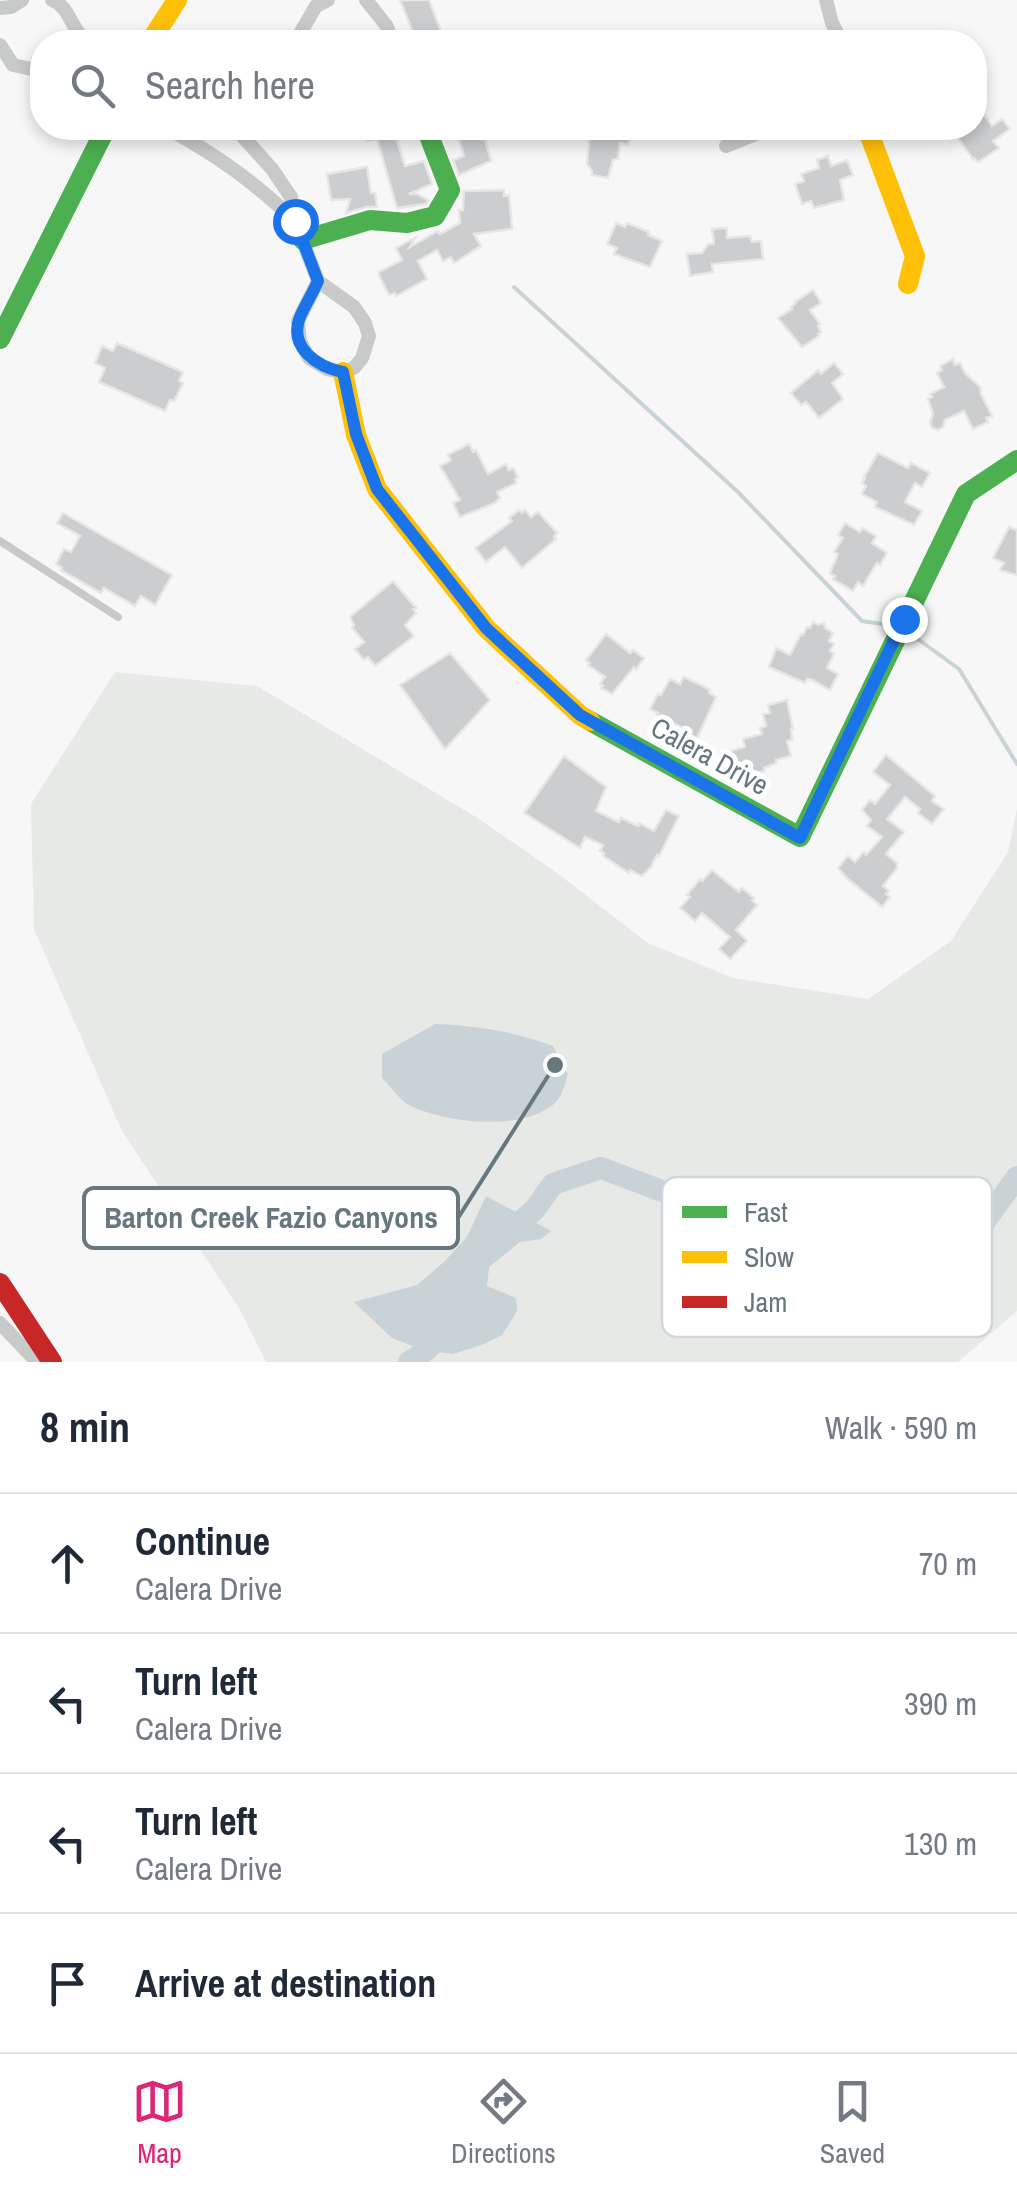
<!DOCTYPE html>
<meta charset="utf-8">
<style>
body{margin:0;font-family:"Archivo Narrow",sans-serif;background:#f2f2f3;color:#1f2937}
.stop{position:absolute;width:30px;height:30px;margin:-22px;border:8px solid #1a73e8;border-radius:50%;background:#fff}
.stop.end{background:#1a73e8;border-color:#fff;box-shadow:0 2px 10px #0008}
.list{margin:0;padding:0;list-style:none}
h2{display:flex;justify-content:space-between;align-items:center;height:130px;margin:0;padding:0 40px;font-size:42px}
h2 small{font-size:32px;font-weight:400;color:#747a83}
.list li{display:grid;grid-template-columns:65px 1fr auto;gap:30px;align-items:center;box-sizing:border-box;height:140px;padding:0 40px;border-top:2px solid #e0e1e3}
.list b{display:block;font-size:38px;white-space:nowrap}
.list p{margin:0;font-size:32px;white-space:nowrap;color:#747a83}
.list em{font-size:32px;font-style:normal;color:#747a83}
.icon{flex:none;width:55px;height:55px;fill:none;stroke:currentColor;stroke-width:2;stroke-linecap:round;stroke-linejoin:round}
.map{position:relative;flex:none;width:1017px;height:1362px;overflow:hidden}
.search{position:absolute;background:#fff;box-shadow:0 5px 15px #0003;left:30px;right:30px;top:30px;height:110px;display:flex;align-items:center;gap:25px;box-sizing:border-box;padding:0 35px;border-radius:40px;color:#747a83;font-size:38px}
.sheet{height:690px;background:#fff}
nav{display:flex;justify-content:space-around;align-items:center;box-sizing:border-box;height:140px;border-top:2px solid #e0e1e3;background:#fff;font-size:28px;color:#747a83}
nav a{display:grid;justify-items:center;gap:5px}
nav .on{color:#db2777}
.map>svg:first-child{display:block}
.green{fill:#e6e9e5}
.water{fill:#c9d2d4}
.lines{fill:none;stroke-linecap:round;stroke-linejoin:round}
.stream{stroke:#c9d2d4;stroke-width:4}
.river{stroke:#c9d2d4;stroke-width:22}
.building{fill:#cbcdce;stroke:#e6e6e6;stroke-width:2.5}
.lane{stroke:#c8caca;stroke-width:8}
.street{stroke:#c8caca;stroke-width:14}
.fast{stroke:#4caf50;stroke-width:20}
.slow{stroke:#ffc107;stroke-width:20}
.jam{stroke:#c62828;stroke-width:20}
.route{stroke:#1a73e8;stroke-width:12}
.labels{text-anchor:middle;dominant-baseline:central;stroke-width:10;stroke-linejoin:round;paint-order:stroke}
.street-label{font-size:28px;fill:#66777e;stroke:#fff}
.key{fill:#fff;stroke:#d1d6d8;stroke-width:2.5}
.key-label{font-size:28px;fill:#66777e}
.leader{fill:none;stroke:#66777e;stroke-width:4}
.callout-dot{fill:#66777e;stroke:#fff;stroke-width:4}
.callout{fill:#fff;stroke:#66777e;stroke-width:4}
.callout-label{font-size:30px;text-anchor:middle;font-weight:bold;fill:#66777e}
</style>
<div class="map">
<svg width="1017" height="1362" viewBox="0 0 1017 1362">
<rect width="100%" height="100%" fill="#f7f7f7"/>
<path class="green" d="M115,672L257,686L476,817L553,870L648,943L733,978L868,999L951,941L1008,852L1017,809V1311L958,1362H266L239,1308L122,1131L34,929L31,804Z"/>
<path class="water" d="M435,1024C477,1026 514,1031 553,1046L568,1074C565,1084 562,1096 555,1103C523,1132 447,1123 411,1106C400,1101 391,1087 382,1078V1054Z
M486,1196L551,1231L541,1239L520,1242L489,1267L487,1286L516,1298L517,1311L502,1335L484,1344L453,1354L423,1350L392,1338L354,1302L417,1285L444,1262L467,1237Z"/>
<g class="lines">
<path class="stream" d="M514,287L738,492L862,621L882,624
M915,637L959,669L1017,764"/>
<path class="river" d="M503,1238L535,1209L553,1184L601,1168L694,1203L789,1259L835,1275L883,1284L914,1283L940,1275L959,1257L1017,1177
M409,1362C425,1353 436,1343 445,1327"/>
</g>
<path class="building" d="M400,0H429L445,42H413L409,32L412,30Z
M981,110L992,126L1002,119L1010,129L993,141L999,148L978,162L974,158L973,159L951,128H974V115Z
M369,128H393L405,166L424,161L432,184L409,194H417L428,200L426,204L397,208L377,139L367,141L365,133Z
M455,128H482L491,161L459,175L453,160L464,156Z
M609,128H631L628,145L620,143L618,159L613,160L608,178L592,175V171L587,164L590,131L605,133Z
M828,156L831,166L847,160L853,175L840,180L844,200L814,208L811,201L802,204L795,184L804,181L801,174L819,168L817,160Z
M367,167L371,193H375L377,207H366L346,213L350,199L331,200L327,174Z
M504,190V196L509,195L512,229L474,234L481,246L454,263L451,257L443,261L437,250L418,261L427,279L396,296L395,293L389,295L379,275V272L402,260L396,248L415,238L410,247L438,231L440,234L460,223L459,210H463L464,191Z
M616,223L625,227L627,223L649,232L648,235L662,241L650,267L614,254L617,248L607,244Z
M727,228V238L750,236L752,242L761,241L763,259L712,264L713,272L690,276L687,254L702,253L708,244H714L712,229Z
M813,290L821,303L810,310L820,324L818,326L821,332L818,334L819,336L802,347L778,318L792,309L791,307L796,303L795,302Z
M117,343L183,372L179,381L183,383L174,401L170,400L165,411L99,382L105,368L95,363L102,346L113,351Z
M953,359L955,365L960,363L965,373L980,387L981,394L992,416L986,418L988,422L973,429L964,411L945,420L943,427L938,430L932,428L930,422L933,414L928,399L932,397L930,394L944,387L937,373L942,370L940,366Z
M834,363L843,374L832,383L843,399L819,418L806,402L801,405L791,393L818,370L821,374Z
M469,444L473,452L476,450L488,474L506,464L509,470L513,468L518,477L515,479L516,483L497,492L500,498L495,503L460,517L453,503L460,500L440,466L451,460L448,455Z
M878,453L908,468L911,463L930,473L922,487L915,483L905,502L922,511L914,525L875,507L877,502L862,494L866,486L862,483L865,478L864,477Z
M519,510L522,513L525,510L531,517L538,512L557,533L554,537L556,539L522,568L505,547L486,562L475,548L512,521L509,518Z
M63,513L172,575L155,605L141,596L135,606L104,588L101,593L61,570L62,568L56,564L64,549L71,552L80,536L57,523Z
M845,523L860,532L862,528L876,536L872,543L887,553L880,565L877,563L863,586L858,582L853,591L833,579L835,576L830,573L838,554L834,552L843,538L838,535Z
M1009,527L1017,530V575L1000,570L1004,563L993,558Z
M393,581L416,608L413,609L416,613L405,625L414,636L375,666L368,657L364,660L355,649L364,642L352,627L354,625L350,617Z
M813,622L818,625L824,623L825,628L833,633L829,641L834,644L830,651L834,654L827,668L838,674L830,690L812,680L807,679L805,683L769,667L776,648L790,655L801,634L803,635L807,627L810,628Z
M606,634L630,653L633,650L644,658L636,669L634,667L612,694L601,688L603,686L600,684L605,677L588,665L590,663L586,660Z
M450,653L490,700L445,749L400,685Z
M684,677L707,688L710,691L709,693L716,697L691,751L675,744L683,728L657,715L658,713L650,709L658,694L661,695L670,679L680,684Z
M787,700L793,729H791L792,740L787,741L791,756L776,760V763L764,768V771L755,773L750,770L729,773L724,753L745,747L743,739L762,734L760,728L766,726L763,714L770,713L768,705Z
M886,755L935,796L932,801L944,809L932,824L918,813L920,809L905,797L887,819L904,832L886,854L897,863V868L883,886L889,891L886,894L890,897L882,907L848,879L838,868L848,856L855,862L864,852L866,855L882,837L867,826L871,820L862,810L870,800L875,804L890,785L873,772Z
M564,756L606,787L596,811L619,822L621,818L638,826L639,823L654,831L666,810L679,816L659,856L657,855L651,867L642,876L630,870L629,873L603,856L604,853L600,851L603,845L585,837L580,848L524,813Z
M712,870L739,892L742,888L754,898L752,900L757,905L736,930L747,941L730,959L719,949L730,937L702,913L695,921L680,908L690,897L687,895L700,879L702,881Z"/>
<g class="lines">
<path class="lane" d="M0,541L118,617"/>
<path class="street" d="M52,0C71,7 71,32 88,42
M366,0L386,25L393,42
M826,0L832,23L842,42
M0,8L11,7L22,0
M295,42L316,6L328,0
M0,45L13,65L42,71
M167,128C218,156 253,181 295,221
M235,128L272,169L291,197L295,221L318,281L354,307L365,323L369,336L362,358L354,368L343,372L327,369L309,358L300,341L298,321L318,281
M726,146L771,128
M0,1323L37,1362"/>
<path class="fast" d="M303,240L370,220L407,223L435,216L450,190L426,128
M0,339L106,128
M590,721L800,837L966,494L1017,460"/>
<path class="slow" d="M150,42L177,0
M867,128L915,256L908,284
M343,372L356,435L377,489L486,628L580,715L590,721"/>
<path class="jam" d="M0,1283L52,1362"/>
</g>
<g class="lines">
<path class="route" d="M295,221L318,281C313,293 305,305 300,317C288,347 317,367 343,372L356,434L377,489L486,628L580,715L800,838L904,619"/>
</g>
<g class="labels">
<g class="street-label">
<text transform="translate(710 756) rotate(29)">Calera Drive</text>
</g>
</g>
<rect x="662" y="1177" width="330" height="160" rx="15" class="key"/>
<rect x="682" y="1206" width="45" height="12" fill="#4caf50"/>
<rect x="682" y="1251" width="45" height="12" fill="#ffc107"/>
<rect x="682" y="1296" width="45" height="12" fill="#c62828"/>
<g class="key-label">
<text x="744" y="1222">Fast</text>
<text x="744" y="1267">Slow</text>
<text x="744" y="1312">Jam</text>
</g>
<path class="leader" d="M555 1065L458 1218"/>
<circle class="callout-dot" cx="555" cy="1065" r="10"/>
<rect class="callout" x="84" y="1188" width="374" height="60" rx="10"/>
<g class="callout-label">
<text x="271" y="1228">Barton Creek Fazio Canyons</text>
</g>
</svg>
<div class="stop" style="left:295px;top:221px"></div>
<div class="stop end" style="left:904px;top:619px"></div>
<div class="search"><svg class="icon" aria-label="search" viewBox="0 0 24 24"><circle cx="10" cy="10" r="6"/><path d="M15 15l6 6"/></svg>Search here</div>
</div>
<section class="sheet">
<h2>8 min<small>Walk · 590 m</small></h2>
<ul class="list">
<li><svg class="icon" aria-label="ahead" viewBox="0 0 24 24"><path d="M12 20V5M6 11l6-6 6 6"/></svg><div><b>Continue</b><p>Calera Drive</p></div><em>70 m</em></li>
<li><svg class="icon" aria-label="left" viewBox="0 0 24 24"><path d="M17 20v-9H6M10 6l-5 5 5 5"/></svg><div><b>Turn left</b><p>Calera Drive</p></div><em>390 m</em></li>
<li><svg class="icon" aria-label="left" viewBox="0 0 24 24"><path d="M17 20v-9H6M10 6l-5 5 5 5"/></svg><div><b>Turn left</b><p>Calera Drive</p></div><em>130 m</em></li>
<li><svg class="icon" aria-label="arrive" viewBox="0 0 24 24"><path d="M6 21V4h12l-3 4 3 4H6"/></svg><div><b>Arrive at destination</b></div></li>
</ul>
</section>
<nav>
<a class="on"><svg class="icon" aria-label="map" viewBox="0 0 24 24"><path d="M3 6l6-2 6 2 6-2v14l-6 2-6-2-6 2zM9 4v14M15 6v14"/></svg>Map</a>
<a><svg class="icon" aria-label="directions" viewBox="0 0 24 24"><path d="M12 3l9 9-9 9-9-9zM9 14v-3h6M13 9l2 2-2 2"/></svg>Directions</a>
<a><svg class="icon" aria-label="saved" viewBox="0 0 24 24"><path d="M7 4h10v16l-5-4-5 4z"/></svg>Saved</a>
</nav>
